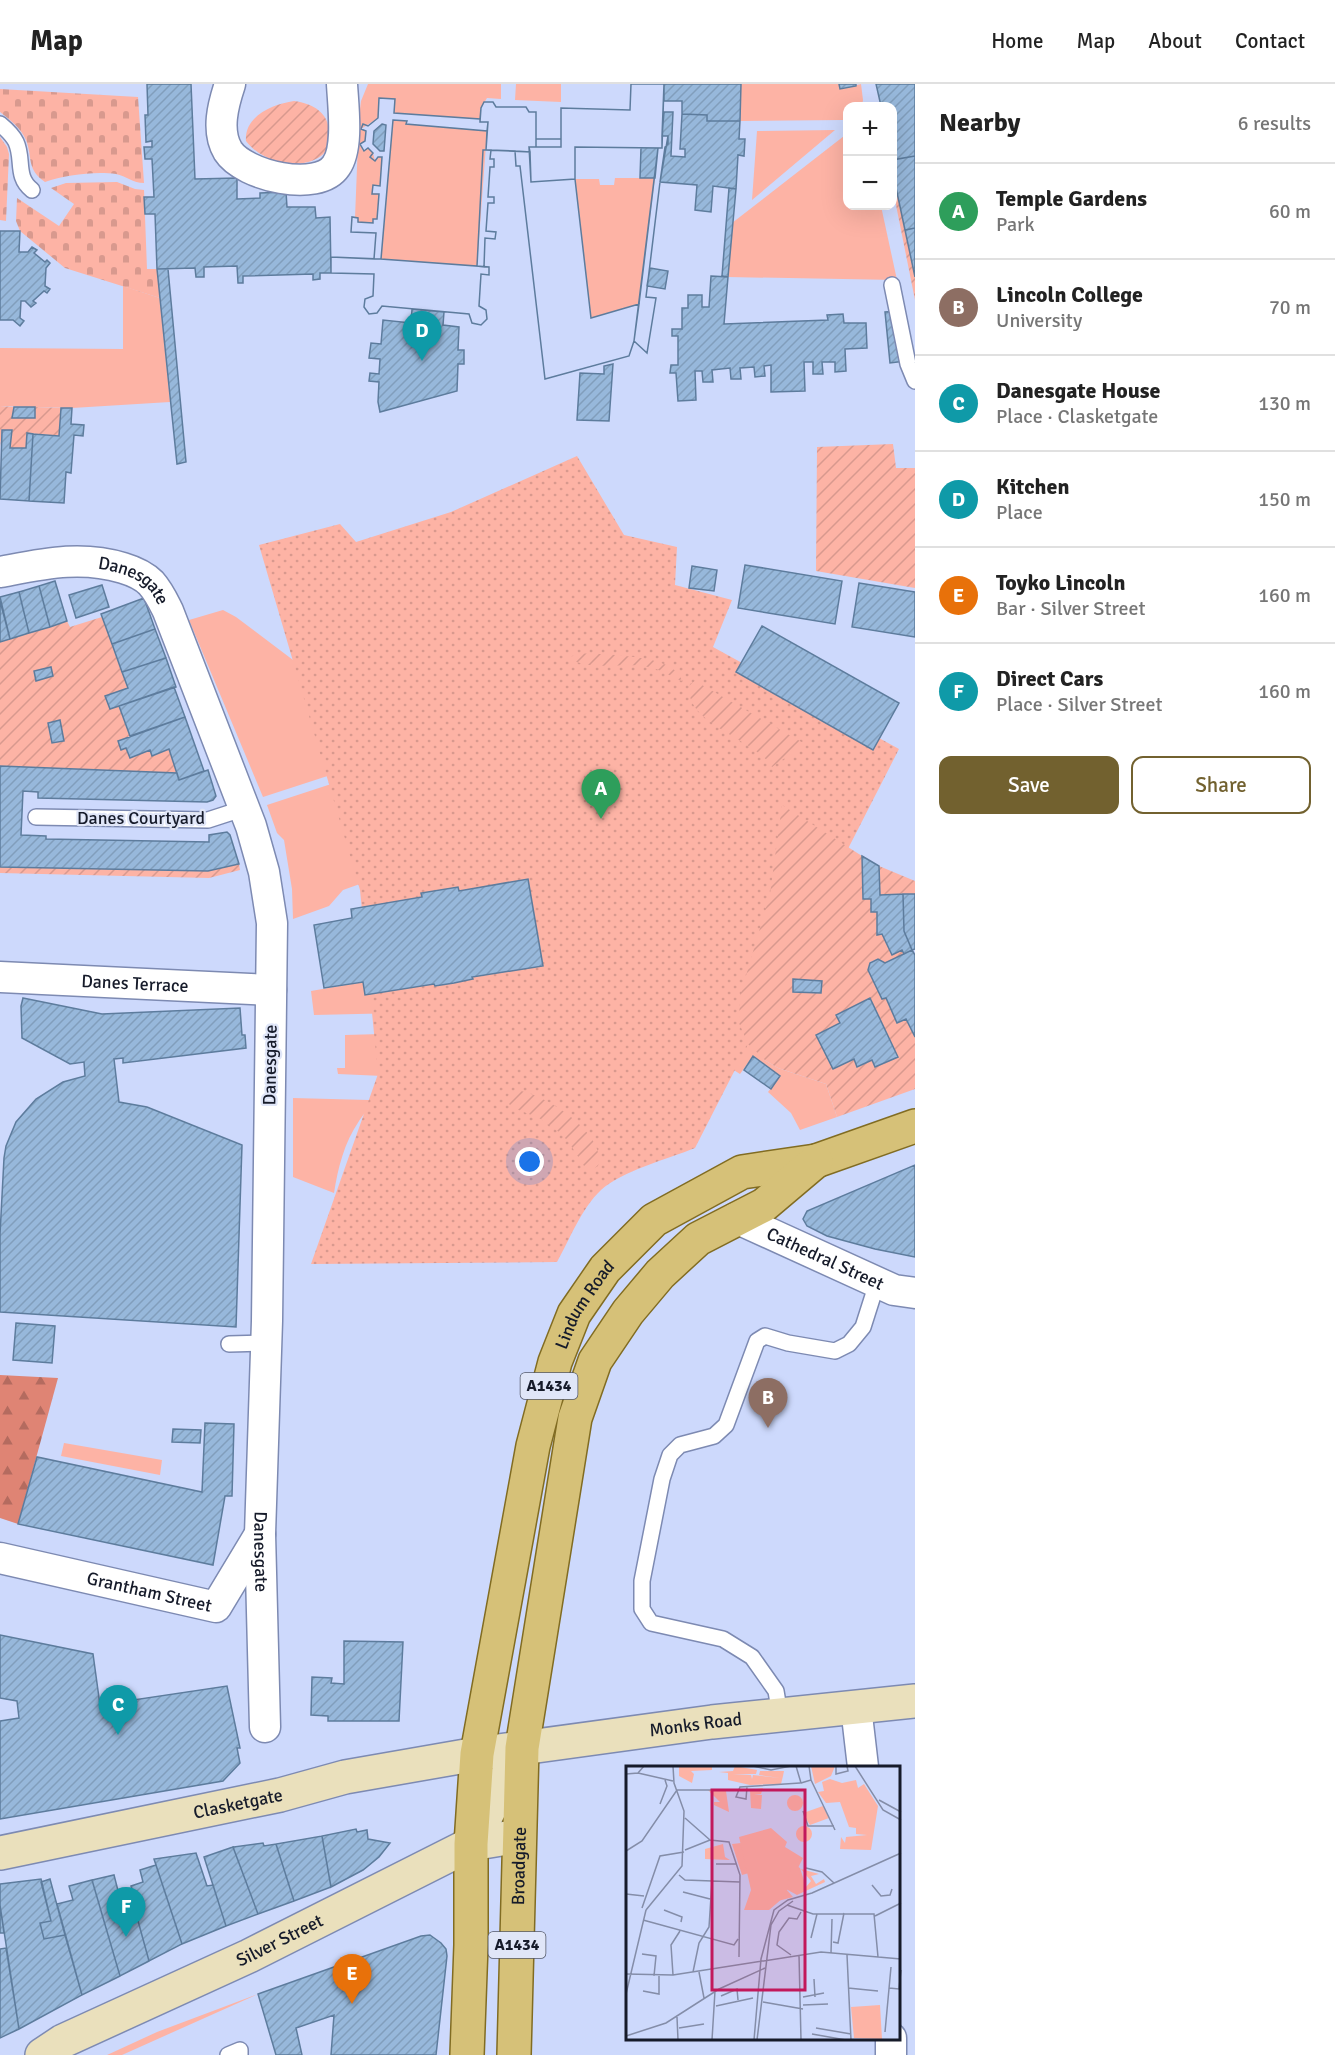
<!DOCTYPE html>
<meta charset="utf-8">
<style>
body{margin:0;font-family:Signika,sans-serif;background:#f2f2f2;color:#222}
.controls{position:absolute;right:18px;top:18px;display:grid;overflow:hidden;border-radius:12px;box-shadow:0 6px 24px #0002}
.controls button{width:54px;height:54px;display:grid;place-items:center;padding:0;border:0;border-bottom:2px solid #e0e0e0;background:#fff;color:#222;font:30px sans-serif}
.you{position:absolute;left:530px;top:1078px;width:21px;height:21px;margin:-15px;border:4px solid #fff;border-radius:50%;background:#1a73e8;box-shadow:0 0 0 9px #1a73e833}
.badge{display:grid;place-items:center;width:39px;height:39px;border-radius:50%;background:#72612f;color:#fff;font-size:20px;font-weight:700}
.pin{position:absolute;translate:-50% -50px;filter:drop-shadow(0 2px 3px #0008)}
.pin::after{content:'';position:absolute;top:32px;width:21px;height:18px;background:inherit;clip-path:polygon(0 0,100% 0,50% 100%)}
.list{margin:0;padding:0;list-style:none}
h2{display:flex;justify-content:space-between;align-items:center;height:78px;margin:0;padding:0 24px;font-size:26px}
h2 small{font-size:20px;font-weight:400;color:#767676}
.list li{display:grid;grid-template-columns:39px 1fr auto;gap:18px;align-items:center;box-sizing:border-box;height:96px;padding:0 24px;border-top:2px solid #e0e0e0}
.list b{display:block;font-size:22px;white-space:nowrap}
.list p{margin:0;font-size:20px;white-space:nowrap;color:#767676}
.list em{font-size:20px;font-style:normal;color:#767676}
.actions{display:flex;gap:12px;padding:18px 24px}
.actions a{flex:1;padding:14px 0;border:2px solid #72612f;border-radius:12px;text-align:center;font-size:21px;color:#72612f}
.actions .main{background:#72612f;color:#fff}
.map{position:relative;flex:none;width:915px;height:1971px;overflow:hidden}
header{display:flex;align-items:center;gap:36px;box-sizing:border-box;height:84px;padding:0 30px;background:#fff;border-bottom:2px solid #e0e0e0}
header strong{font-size:28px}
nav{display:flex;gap:33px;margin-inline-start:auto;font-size:21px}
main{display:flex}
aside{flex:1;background:#fff}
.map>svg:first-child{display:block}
.grass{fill:#fdb3a5}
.forest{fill:url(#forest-firs)}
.cemetery{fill:url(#cemetery-stones)}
.park{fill:url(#park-dots)}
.garden{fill:url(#garden-furrows);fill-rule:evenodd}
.building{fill:url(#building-hatch);stroke:#5d7c9d;stroke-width:1.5;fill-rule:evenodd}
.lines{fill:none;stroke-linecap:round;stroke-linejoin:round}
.lane-casing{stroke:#7d8ab2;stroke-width:18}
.street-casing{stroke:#7d8ab2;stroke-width:33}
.secondary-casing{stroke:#7d8ab2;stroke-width:36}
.primary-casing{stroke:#816c22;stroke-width:36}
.lane{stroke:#fff;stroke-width:15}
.street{stroke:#fff;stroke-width:30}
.secondary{stroke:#eae0bc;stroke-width:33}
.primary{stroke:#d6c178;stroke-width:33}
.labels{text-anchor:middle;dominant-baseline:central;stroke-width:4.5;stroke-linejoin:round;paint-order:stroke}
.shield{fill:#e0e6f8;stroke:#535868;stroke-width:1.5}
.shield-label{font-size:16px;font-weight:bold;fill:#161b2a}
.street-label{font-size:18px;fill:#161b2a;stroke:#e0e6f8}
.inset-road{fill:none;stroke:#848da8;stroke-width:1.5}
.view{fill:#c2185b;fill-opacity:0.15;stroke:#c2185b;stroke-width:3}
.inset-edge{fill:none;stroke:#161b2a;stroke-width:3}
</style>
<header>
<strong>Map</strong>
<nav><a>Home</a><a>Map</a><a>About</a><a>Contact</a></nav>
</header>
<main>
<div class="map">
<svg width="915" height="1971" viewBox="0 0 915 1971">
<defs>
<pattern id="forest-firs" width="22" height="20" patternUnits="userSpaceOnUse" patternTransform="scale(1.5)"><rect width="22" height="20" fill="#df8474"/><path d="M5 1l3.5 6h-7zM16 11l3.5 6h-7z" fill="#b46b5f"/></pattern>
<pattern id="cemetery-stones" width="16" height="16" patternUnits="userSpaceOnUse" patternTransform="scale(1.5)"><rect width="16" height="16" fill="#fdb3a5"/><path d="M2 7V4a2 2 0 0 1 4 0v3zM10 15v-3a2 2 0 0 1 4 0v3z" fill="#d8998e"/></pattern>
<pattern id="park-dots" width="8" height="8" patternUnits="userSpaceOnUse" patternTransform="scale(1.5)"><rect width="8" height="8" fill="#fdb3a5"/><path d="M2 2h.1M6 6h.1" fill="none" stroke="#d8998e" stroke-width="1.8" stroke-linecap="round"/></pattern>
<pattern id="garden-furrows" width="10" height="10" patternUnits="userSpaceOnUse" patternTransform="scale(1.5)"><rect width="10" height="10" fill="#fdb3a5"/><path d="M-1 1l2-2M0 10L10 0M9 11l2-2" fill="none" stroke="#d8998e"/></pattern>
<pattern id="building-hatch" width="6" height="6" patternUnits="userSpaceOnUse" patternTransform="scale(1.5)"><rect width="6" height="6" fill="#97b8db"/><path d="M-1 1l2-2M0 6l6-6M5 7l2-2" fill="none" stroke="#819ebc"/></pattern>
</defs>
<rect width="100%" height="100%" fill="#cdd9fc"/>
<path class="grass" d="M368,0H501V15L487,14L481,24L480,35L394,29V15L379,14L378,34L361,45L366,47L365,57L360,60L363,67L368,64L373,69L375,77L378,73H382L380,102H373L372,109L379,110L377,135H373V139L358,138V134H355L359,33L361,17Z
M516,0H561V18L515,16Z
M741,0H839L840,5L861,0L863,16L862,22H848L847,35L843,36L740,37Z
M393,36L407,37V40L487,47L477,182L381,175Z
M835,46L752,116L757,47Z
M844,52H847L848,122H881L897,196L728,193L732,139Z
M615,94H655L639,220L591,234L575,95H599L600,101H614Z
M123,202L160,214L170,318L72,324L0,322V264L123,265Z
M223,526L236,533L297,579L481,642L263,713L189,536Z
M484,650L374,795L343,806L329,822L293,835L292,805L284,756L277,749L267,721Z
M363,898L365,911L434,900L401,929L314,931L311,907Z
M730,930L766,977L778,984L826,1000L837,1033L800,1046L791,1029L768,1008L780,992L753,972L740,990L729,983Z
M381,950L383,992L338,990L337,984H345V951Z
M293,1014L369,1016C370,1025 364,1029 359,1037C344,1059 338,1084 334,1109L293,1093Z
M64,1359L162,1376L160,1391L61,1372Z
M258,1910L122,1971H107L157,1948Z"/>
<path class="forest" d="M0,1291L58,1294L18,1440L0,1434Z"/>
<path class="cemetery" d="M0,5L138,13L144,99C133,99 126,92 116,90C95,87 65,91 45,98C26,85 33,74 26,56C21,44 10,36 0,28Z
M0,53L7,63L9,70L6,137L0,136Z
M117,98L135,105L144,106L147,185H157L160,214L65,184L20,147L16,137L17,114L59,142L74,120L51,104L66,99Z"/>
<path class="park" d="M577,372L624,451L677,463L675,501L732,516L713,563L899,665L695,1064C668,1075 622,1087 601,1106C581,1125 570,1155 557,1178L311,1180L378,990L360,806L259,461L340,440L356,458L451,428Z"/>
<path class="garden" d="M294,17C314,20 330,29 329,51C329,59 328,67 321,72C298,88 262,78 246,57C244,32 273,20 294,17Z
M892,85L915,193V216L893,106Z
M0,322L14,323L13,334H34L35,323L61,324L59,352L27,349L26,364H10L12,347L2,346L0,363Z
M893,360L896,384H915V504L816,487L817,363Z
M102,533L128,604L105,612L119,622L130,652L118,657L121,665L126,664L130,674L150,666L153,672L169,665L177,689L0,682V558L67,537L70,543Z
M578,569C601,571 676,569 682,597C674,594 663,587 653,584C626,576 592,589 569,574Z
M695,597L805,660L772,683C756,655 681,639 690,600Z
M782,721L862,772L863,814L871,815V828H877V850H882L892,871L902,866L904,870L885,879L878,875L870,878L868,886L882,915L886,914L897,938L906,935L915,953V1005L837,1033L826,1000L778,984L766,977L748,960L739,939L740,912L770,810ZM793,896L821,897V909L793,908ZM870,914L898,973L875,983L872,976L858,983L854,975L816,951L840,939L836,931Z
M239,780L240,786L209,794L0,789V783L208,787Z
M879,782L915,797V810L880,811Z
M515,1006C543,1008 608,1050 598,1082L591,1086L586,1085L568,1057L559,1048L539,1034L511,1023L507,1016L508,1012Z"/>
<path class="building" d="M147,0H191L195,95L237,94V115L260,114V109L286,108L287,123H315L316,134L330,133L331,189H320V195L313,196V190L243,192V199H238L237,182L204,183V193H196L195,184L157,185L155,130H145L144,113H154L152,75H145L144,63H152V57L146,58L145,31H148Z
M631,0H664L662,52H668L660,98L646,213L656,214L647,269L634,257L629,272L545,295L520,82H516L515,67L491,66L490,75H494V83H490L488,113H494V119H488L486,147L496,148L495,155L485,154L484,183H489V191L481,190L479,222L486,226L487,235L481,241L472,239L469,230L382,222L377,229L369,230L364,223L365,215L373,212L374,190L331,189V173L374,175L376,149L351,148L352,133L358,134V138L373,139V135H377L379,110H372L373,101L380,102L382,73H378L375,77L370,73L373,69L368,64L364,67L360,60L365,57L366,47L361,45L363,40L368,42L378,34L379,14L395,15L394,29L480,35L481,24L484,18H493L496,23H526L529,28H536V55H561V24L630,26ZM393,36L407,37L406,40L487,47L486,66H483L477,182L381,175ZM382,40L386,41L384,67H380L373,60L374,47ZM575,63L658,64L639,220L591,234L575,95Z
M631,0H664L662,64L575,63V95L531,98L529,63H561V24L630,26Z
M664,0H741L740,37H707V31L682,30V17H664Z
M839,0H856V2L840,5Z
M876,0H915V72L892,76V22H881Z
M379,14L395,15L394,29L480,35V38H488L487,47L406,40L407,37L393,36L381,175H374L376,149L351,148L352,133L358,134V138L373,139V135H377L379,110H372L373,101L380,102L382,73H378L375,77L370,73L373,69L368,64L364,67L360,60L365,57L366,47L361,45L363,40L368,42L378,34Z
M484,18H493L496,23H526L529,28H536V63H529L530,68L486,66L488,38H480L481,24Z
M664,28H673L671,72L685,73V65H680L682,30L707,31V37H740L739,55H745L744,72L738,71L736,105L713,102L711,128L695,126L697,101L660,98L665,63L668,60V52H662Z
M662,52H668V60L665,63L660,98L646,213L656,214L647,269L634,257L658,64H662Z
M536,55H561V63H536Z
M641,64H658L655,94H640Z
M483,66H491L490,75H494V83H490L488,113H494V119H488L486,147L496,148L495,155L485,154L484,183L477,182Z
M515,67L530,68L531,98L575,95L591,234L639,220L634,257L629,272L545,295L520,82H516Z
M915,72V144L905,146L892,85V76Z
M729,104L736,105L728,193L722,192Z
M915,144V193L905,146Z
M0,147H20L19,168H28L32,163L37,166L34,169L45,178L47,176L50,179L46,184L45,202L50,205L47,209L44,207L33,217L36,219L31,223L25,217H21L20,234L24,237L20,242L13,236H0Z
M331,173L381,175L489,183V191L481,190L479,222L486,226L487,235L481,241L472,239L469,230L382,222L377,229L369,230L364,223L365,215L373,212L374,190L331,189Z
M650,184L668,187L665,205L647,202Z
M157,185H168L186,378L177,380Z
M711,192L728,193L724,240L828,236L827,231L843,230L844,239H866L867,264L845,265L846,287L835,288V278H822L823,290H813V278H804L805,307L771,308V281L764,282L765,292L755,293L754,283L740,284L741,295H731L730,284L712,286L713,298H703L702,287H695L696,316L678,317L676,289H670L671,281H678V252H672V245H682V224H688V211H702V223H709Z
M412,225L444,228L443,241L459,243L458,266H464V280H458L457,307L380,328L378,318L379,298L369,297L370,289L379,290L380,275L369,274L371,259L381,260L383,236L411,239Z
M900,227L905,277L890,279L885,228Z
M613,280L609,337L577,336L580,289L604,290V282Z
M14,323H35V334H12Z
M61,324H72L71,340L84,341L83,352L74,351L71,389L66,388L64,419L29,417L33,350L59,352Z
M2,346H12L10,364H26L27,349L33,350L29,417L0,415Z
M745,481L842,497L835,540L738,524Z
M692,482L717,486L714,507L689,504Z
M55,497L67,537L50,543L39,502Z
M859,499L915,508V553L852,543Z
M102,501L109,523L76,534L69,511Z
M39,502L50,543L29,549L19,508Z
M19,508L29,549L10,555L0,513Z
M144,514L155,545L112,560L101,530Z
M0,517L10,555L0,558Z
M762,542L899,619L873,666L736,588Z
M155,545L166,574L122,588L112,560Z
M166,574L176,603L110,625L105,612L128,604L122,588Z
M51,583L53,592L36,597L34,587Z
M174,603L185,633L130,652L119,622Z
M185,633L204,687L179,696L169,665L152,672L150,666L130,674L126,664L121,666L118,657Z
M60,636L64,657L52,659L48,639Z
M0,682L177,689L179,696L208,686L216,712L213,716L207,718L38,714V708L23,707L21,751L46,752V755L209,758V751L227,748L230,751L239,780L208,787L0,783Z
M862,772L879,782L880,811L903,810L904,847L912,866L904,870L902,866L892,871L882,850L877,851V828H871V815H863Z
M528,795L543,882L472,893L473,895L454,899L435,902L434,900L365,911L363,898L324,904L314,841L352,834L351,825L422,813L421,809L458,803L459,807Z
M903,810H915V865L912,866L904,847Z
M912,866L915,871V953L906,935L897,939L886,914L882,915L868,886L870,879L878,875L885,879Z
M793,895L822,897L821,909L793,908Z
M23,914L102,930L240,924L242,951H245L246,964L123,979V974L114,975L119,1018L147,1023L242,1061L236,1243L0,1228V1150L4,1074L6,1062L16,1038L36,1015L63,998L85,992L84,978L70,980L22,954L21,922Z
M870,914L898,973L875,983L872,976L857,983L854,975L833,985L816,951L840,939L836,931Z
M753,972L780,992L771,1005L744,986Z
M915,1081V1173L875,1165L827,1152L807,1142L803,1135L807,1127Z
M16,1239L55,1242L52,1279L13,1276Z
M205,1339L234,1340L232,1412H225L213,1481L18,1440L37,1373L202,1408Z
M173,1345L201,1346L200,1359L172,1358Z
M0,1551L93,1570L100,1621L227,1602L240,1664H237L240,1679L223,1697L0,1735V1637L19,1634L17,1617L0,1614Z
M344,1557L403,1558L399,1637H328V1632L311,1631L312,1593L332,1594L331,1599L344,1600Z
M356,1745L357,1748L367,1746L368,1755L390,1759L379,1773L363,1786L331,1803L322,1752Z
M322,1752L331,1803L294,1817L276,1760Z
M263,1759L264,1762L276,1760L294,1817L258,1830L233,1763Z
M233,1763L258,1830L226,1842L204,1773Z
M196,1769L207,1802L213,1801L226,1842L182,1860L154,1775Z
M156,1781L182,1860L149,1877L134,1822H136L131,1802L143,1798L140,1786Z
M114,1791L124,1830L135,1826L149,1877L120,1892L92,1796Z
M41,1795L51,1837L40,1839L44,1855L65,1851L82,1911L19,1945L0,1821V1800Z
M50,1795L65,1851L44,1855L40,1839L51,1837L41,1798Z
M92,1796L120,1892L82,1911L57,1820L73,1816L69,1802Z
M0,1821L4,1849H0Z
M430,1851L441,1859L446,1865L447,1872L436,1971H331L334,1931L296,1944L302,1971H276L258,1910L421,1852Z
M6,1864L19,1945L0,1954V1865Z"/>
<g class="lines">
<g class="lane-casing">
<path id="lane" d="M0,40C6,45 12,50 16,58C24,75 15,93 32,106
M892,201L908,280L915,297
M36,733L208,736L245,724
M229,1260L267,1259
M780,1631L776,1607L752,1573L723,1555L651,1539L642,1525V1497L662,1395L670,1371L680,1361L714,1352L726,1341L757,1257L765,1252L788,1259L835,1267L849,1260L863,1243L877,1199
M228,1971L240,1966V1971"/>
</g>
<g class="street-casing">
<g id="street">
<path d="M230,0C223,21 216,47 228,67C244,92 318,109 336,82C349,64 343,21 342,0"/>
<path id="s1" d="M0,488C43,480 80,471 123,484C133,487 144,492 151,499C159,508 163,517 168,527L251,742L264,788L272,839L267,1237L260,1450L265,1643"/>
<path id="s2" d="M0,893L271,906"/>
<path id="s3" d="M736,1134L894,1206L915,1209"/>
<path id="s4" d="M0,1474L216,1523L260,1450"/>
<path d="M856,1623L863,1683"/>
<path d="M891,1954V1971"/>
</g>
</g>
<g class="secondary-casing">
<g id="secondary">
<path d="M471,1760L522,1664"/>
<path id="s5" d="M0,1769L280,1711L345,1693L477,1670L712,1638L915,1617"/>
<path id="s6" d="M42,1971L63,1957L249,1872L471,1760L519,1752"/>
</g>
</g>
<g class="primary-casing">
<g id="primary">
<path id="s7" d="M467,1971L471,1861V1760L477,1670L533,1362L555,1278L574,1230L605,1185L654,1136L742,1088L816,1077L915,1042"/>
<path id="s8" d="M514,1971L522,1664L575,1334L595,1277L628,1228L660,1190L698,1155L764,1121L816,1077"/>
</g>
</g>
<use href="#lane" class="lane"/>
<use href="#street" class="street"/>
<use href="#secondary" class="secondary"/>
<use href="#primary" class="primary"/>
</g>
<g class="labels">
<g class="shield">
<rect x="520.5" y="1289" width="57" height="26" rx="4.5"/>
<rect x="488.5" y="1848" width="57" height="26" rx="4.5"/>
</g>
<g class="shield-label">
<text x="549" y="1302">A1434</text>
<text x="517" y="1861">A1434</text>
</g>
<g class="street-label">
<text stroke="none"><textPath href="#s1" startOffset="140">Danesgate</textPath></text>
<text x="141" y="734">Danes Courtyard</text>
<text stroke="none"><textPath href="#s2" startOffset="135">Danes Terrace</textPath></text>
<text transform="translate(270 981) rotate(-89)">Danesgate</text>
<text stroke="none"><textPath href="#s3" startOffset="98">Cathedral Street</textPath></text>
<text stroke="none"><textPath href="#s7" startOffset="766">Lindum Road</textPath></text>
<text stroke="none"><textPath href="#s1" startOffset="1148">Danesgate</textPath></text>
<text stroke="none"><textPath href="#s4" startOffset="153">Grantham Street</textPath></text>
<text stroke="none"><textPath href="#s5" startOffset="708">Monks Road</textPath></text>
<text stroke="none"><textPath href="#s5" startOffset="243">Clasketgate</textPath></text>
<text stroke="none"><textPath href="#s8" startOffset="189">Broadgate</textPath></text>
<text stroke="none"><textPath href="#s6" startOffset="264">Silver Street</textPath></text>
</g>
</g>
<g transform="translate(626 1682)">
<rect width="274" height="274" fill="#cdd9fc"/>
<path d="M137,22L135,28H128L136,29L135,43L125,42L124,24ZM161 37a8 8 0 1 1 16 0a8 8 0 1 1-16 0ZM142,74L171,129L160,123L167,131L152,135L137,103L116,109L106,78Z" fill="#fdb3a5"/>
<path d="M185,0H209L205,10L189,18ZM82,24L100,25L103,46L88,39V36H94ZM254,239L256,273L228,272L225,241Z" fill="#fdb3a5"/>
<path d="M145,62L161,76L159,81L177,92L157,132L143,144H118L125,124L113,71Z" fill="#fdb3a5"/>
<path d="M53,0H86V4L65,5L68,8L66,17L53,10ZM109,0L131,4L130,8H107L125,9L126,13L127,9L154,12L133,9L134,5H158L157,10L155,18L124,19L102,14V7L93,6L107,5ZM204,13L216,17L230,14L232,22L238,18L252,40L245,84L214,83L215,71L219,77L220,71L241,69L230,68V62L223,61L214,36L200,37L192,26L198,25L196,16ZM176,29L180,46L197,40L203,52L184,59L180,53ZM170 68a8 8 0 1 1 16 0a8 8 0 1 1-16 0ZM97,78L99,91L104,94L79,93V83ZM166,97L174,102L180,121L185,115L175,103L193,108L185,110L190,118L198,113L199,116L171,129L161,119Z" fill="#fdb3a5"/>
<path class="inset-road" d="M127,0L145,4L165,0M170,0L175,17L185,14L183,0M210,0V8L222,5L221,0M229,0L257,44L275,54M12,7L47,15M0,8L12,7L18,0M185,14L209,64M121,21L120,33L110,31L114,21L174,17M253,34L275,46M34,38L41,20L39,14M177,45L182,60H208M59,52L84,74M59,84L84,74L103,76L114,109L113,191M0,85L16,75L51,24H90M90,98H111M180,102L196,106L208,117M53,109L59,114L114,116M246,119L255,130L264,129L266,123M57,126L84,133M0,128L18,130M161,139L187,148H248L252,191M16,142L34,90L58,86M20,144L56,100L58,45L48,17L47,0M38,144L56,151L55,156M249,150L275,137M17,154L108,179L112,173M185,172L191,148M207,176L212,177L218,147M205,187L206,153M16,188L30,190L28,210M165,189L151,179L153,166L163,152L171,153L175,146M173,189L175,274M221,189L225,274M67,206L73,177L83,161L86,115M73,206L78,232M0,208L47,209L195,186L275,193M47,209L45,179L54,165M188,213L189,231M222,222L252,225M263,222L273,223L275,204M17,225L33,228V210M0,228L20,144M95,230L111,223L112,234M177,231L198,227M137,236L177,243M177,239L202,238M90,240L127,232M51,251L52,274M53,262L78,258M190,262L225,268M259,266L265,201M186,268L220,274M0,270L40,257L93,223L139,202M86,274L89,225M128,274L135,193L148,144L162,134L186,127L275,87M131,274L145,159L153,145L167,135"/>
<path class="view" d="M86,24H179V224H86Z"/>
<rect width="274" height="274" class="inset-edge"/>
</g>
</svg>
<div class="controls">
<button>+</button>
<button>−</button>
</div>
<div class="you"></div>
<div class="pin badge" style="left:601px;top:735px;background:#2e9e5b">A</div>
<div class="pin badge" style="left:768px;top:1344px;background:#8d6e63">B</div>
<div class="pin badge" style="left:118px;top:1651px;background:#0f9aa8">C</div>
<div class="pin badge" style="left:422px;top:277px;background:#0f9aa8">D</div>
<div class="pin badge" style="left:352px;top:1920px;background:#e8710a">E</div>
<div class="pin badge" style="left:126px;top:1853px;background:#0f9aa8">F</div>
</div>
<aside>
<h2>Nearby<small>6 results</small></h2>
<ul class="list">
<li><span class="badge" style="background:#2e9e5b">A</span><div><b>Temple Gardens</b><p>Park</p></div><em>60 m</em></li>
<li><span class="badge" style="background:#8d6e63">B</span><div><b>Lincoln College</b><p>University</p></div><em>70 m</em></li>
<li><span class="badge" style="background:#0f9aa8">C</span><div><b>Danesgate House</b><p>Place · Clasketgate</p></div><em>130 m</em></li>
<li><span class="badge" style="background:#0f9aa8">D</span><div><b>Kitchen</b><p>Place</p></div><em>150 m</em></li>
<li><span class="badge" style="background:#e8710a">E</span><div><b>Toyko Lincoln</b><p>Bar · Silver Street</p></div><em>160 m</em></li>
<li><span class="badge" style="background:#0f9aa8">F</span><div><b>Direct Cars</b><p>Place · Silver Street</p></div><em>160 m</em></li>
</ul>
<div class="actions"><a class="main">Save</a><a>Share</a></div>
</aside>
</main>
